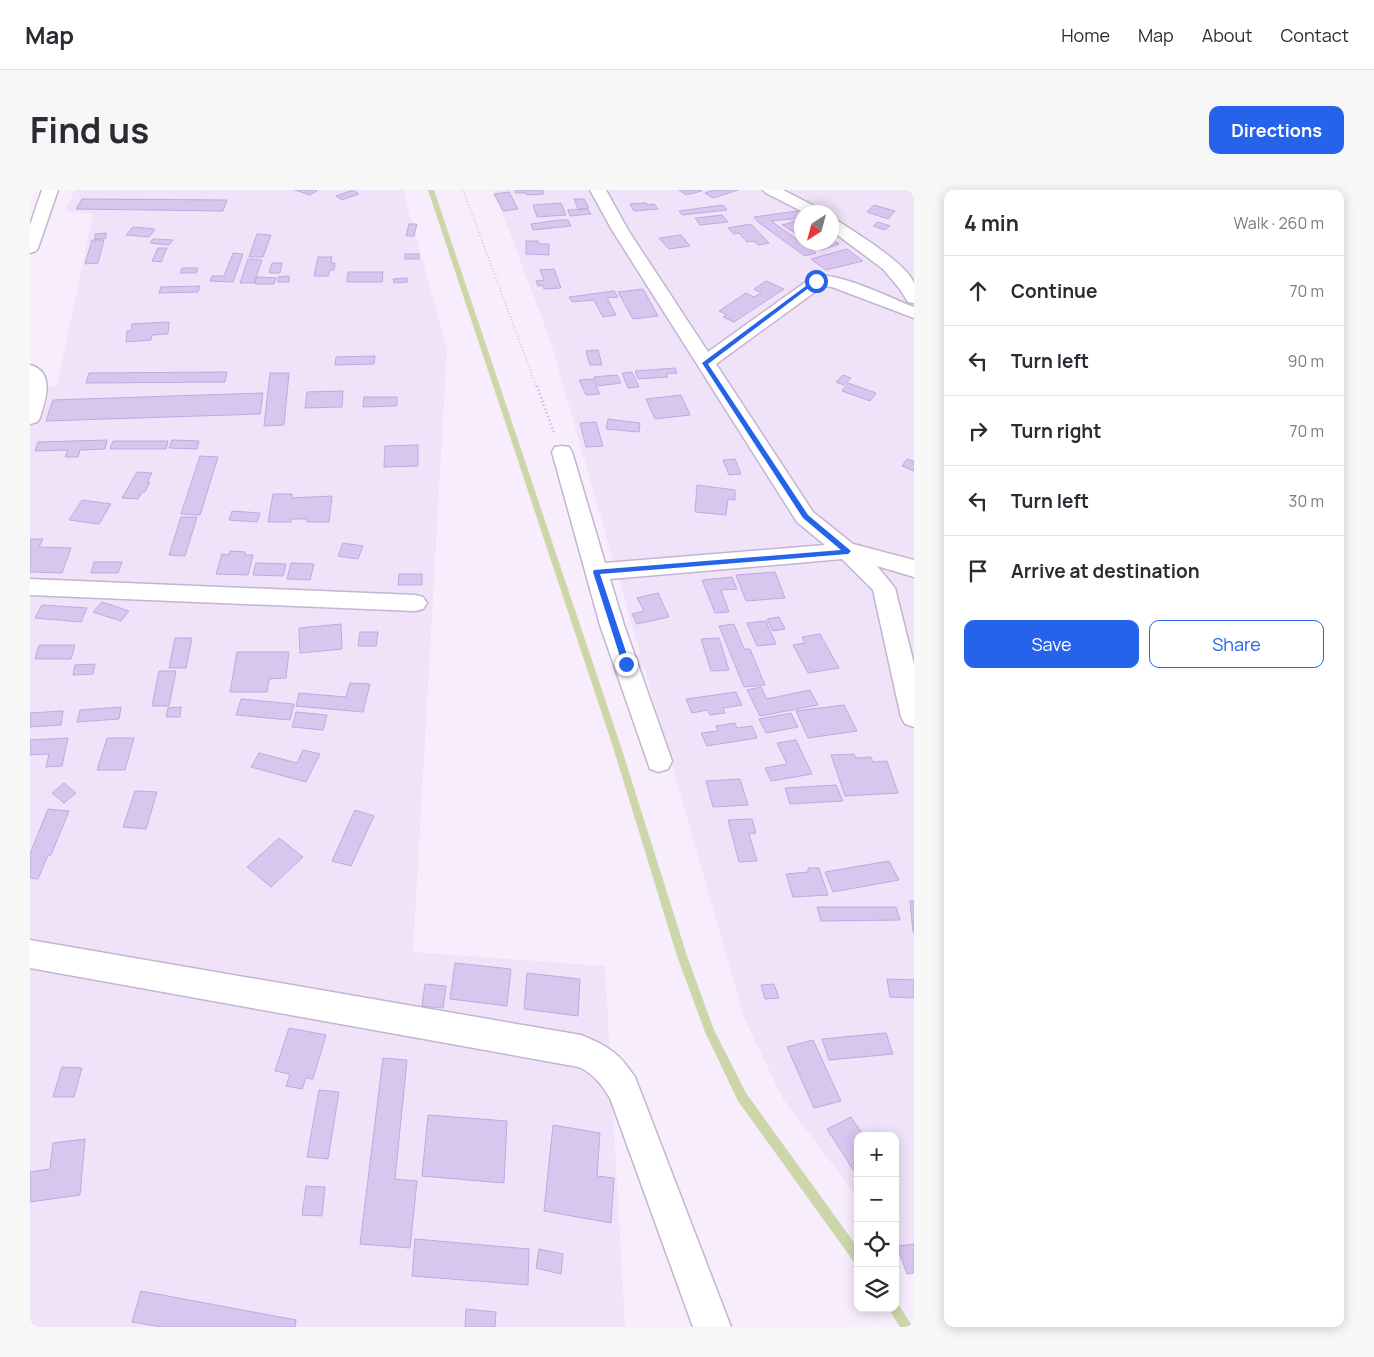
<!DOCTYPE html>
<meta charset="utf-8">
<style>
body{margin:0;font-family:Manrope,sans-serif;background:#f7f7f7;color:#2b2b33}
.controls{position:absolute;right:15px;bottom:15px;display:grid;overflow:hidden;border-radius:10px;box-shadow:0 2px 12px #0003}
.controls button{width:45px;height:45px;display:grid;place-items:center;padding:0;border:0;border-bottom:1px solid #e1e1e2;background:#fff;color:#2b2b33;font:25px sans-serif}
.compass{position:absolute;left:764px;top:15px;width:45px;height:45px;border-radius:50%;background:#fff;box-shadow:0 2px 12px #0003;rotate:216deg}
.stop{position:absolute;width:15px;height:15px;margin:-11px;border:4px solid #2563eb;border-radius:50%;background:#fff}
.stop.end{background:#2563eb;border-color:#fff;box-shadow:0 1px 5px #0008}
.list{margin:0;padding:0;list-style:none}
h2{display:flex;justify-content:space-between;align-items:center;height:65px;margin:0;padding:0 20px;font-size:21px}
h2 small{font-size:16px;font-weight:400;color:#7c7c81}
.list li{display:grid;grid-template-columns:32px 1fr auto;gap:15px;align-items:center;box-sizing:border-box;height:70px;padding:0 20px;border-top:1px solid #e1e1e2}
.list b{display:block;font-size:19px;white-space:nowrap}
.list em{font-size:16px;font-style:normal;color:#7c7c81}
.actions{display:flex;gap:10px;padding:15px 20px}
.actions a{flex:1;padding:11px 0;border:1px solid #2563eb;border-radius:10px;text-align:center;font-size:18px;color:#2563eb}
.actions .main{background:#2563eb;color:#fff}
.icon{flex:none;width:28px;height:28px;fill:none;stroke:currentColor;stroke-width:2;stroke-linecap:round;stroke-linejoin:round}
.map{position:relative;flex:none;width:884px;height:1137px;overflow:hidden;border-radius:10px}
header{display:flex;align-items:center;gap:30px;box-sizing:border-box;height:70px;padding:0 25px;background:#fff;border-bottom:1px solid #e1e1e2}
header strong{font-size:24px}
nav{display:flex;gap:28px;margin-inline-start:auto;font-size:18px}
.intro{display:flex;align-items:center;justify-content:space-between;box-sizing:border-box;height:120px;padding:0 30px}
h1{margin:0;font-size:35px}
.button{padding:12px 22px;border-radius:10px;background:#2563eb;color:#fff;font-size:18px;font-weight:700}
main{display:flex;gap:30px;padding:0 30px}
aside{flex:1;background:#fff;border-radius:10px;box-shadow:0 2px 12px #0003}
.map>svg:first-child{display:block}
.residential{fill:#f0e2f8;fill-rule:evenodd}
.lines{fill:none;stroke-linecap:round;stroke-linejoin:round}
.stream{fill:#cdd6a9;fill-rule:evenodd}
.building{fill:#d9c6ef;stroke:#c1a8e1}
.street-casing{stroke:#c3b5d1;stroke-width:3}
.path-far1{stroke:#bda9d5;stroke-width:2;stroke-dasharray:0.5 2.5;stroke-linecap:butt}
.path{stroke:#bda9d5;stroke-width:2.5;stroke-dasharray:1 3;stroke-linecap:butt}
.street{fill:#fff;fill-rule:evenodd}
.route{fill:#2563eb}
</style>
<header>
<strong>Map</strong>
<nav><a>Home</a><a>Map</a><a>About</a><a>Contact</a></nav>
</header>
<div class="intro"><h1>Find us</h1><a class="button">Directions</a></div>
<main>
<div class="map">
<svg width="884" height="1137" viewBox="0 0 884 1137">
<rect width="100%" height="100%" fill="#f7edfc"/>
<path class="residential" d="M45,0H373L417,159L383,762L575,776L595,1137H0V198L27,196L63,24L35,21Z
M464,0H884V1083L865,1058V946H828V1008L753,909L715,830L521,153ZM772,22H802V52H772Z"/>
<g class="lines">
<path class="stream" d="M398,0H404L591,557L657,766L684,840L716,903L828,1058V1074L824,1072L708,911L675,842L647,766L583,557Z
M865,1112L868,1114L883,1137H870L858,1118H865Z"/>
</g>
<path class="building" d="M265,0H285L287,1L280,5Z
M323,0L329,4L312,10L306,6Z
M485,0H513L514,4L497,5L496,3H485Z
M649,0H671L672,1L656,5Z
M683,0H708L683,8L675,3Z
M479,2L488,19L473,21L464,4Z
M52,9L197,10L193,21L46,19Z
M544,9H554L559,18L548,19Z
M531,13L536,25L507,27L503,15Z
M616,13L617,15L624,14L628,19L604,21L600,14Z
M693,15L697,20L652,25L649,21Z
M844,15L865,21L858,29L837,22Z
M558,19L561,24L540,26L538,20Z
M767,21L772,28L741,31L786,63L775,66L728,32L724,27Z
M692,25L698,32L670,35L665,28Z
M529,30H538L541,36L503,40L501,34Z
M769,30L772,31V47L752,35Z
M848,32L860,36L855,40L843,36Z
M379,34H387L384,46H376Z
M721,34L739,53L728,55L724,51L717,52L709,43L704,44L698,38Z
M103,37L125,39L119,47L96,45Z
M76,43V48L65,50V44Z
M227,44L241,45L233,67H219Z
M651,45L660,56L639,59L629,48Z
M123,49L143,50L139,55L120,53Z
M802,49L809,54L792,60L780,52H802Z
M62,50H74L68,73L55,74Z
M496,51H508V54H519V65L496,64Z
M128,58H137L131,72L122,71Z
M817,59L833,71L796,80L781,69Z
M203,63L213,64L203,92L180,91L182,86H194Z
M375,64H389V69H375Z
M288,67H302L301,73H305L304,80H300L298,86H284Z
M218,69L232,70L224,93H210Z
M242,73H252L250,83H239Z
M152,78H168L166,83H150Z
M524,79L531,98L514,99L512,95L508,96L506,91L514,90L510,80Z
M318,82H353L352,92H317Z
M259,86V92H248V87Z
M227,87L246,88L244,94H225Z
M377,88L378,92L364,93L363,89Z
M736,91L754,99L704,132L693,127L697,125L689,121L716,103L724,107L731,103L724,99Z
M170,96L168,102L129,103L131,97Z
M613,99L628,126L603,129L588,102Z
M584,101L588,107L577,108L586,125L573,127L564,110L542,112L539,107Z
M139,132L138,144L122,145L121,150L96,152L97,141H101L102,134Z
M568,160L572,175H560L556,161Z
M345,166L344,174L305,175L306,167Z
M645,178L647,183L636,184L638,187L608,189L605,181Z
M197,182L195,192L56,193L59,183Z
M602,182L609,197L598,198L592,183Z
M240,183H259L254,235L234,236Z
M587,185L591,193L568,196L564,187Z
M813,185L821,188L814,195L806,192Z
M563,189L570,204L556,205L549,190Z
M818,193L846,203L840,211L812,201Z
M313,201L312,217L275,218L277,202Z
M233,203L230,224L16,231L23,210Z
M651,205L660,225L625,229L616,209Z
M334,207H367V216L333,217Z
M578,229L610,233L609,242L576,239Z
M566,232L573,256L556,257L550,233Z
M77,250L75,259L50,260L48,267H35L38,260L5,261L8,252Z
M142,250L169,251L167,259L139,258Z
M83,251H138L136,259H80Z
M388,255V276L354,277L355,256Z
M170,266L188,267L170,325L151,324Z
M705,269L711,284L699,285L693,270Z
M877,269L884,271V281L872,276Z
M107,282L122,283L117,292H120L115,302H112L108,309L92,308Z
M667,295L705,300V310L698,309L696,325L665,322Z
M243,304H262V308L302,306L299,332H277V329H261V332H238Z
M52,310L81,314L69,334L39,330Z
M202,321L230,323L227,332L199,330Z
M151,327H167L155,366L139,365Z
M0,349H13L9,357L41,358L32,383L0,382Z
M313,353L333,356L328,369L308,366Z
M200,361L215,362V365H223L218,385L186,384L192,364L199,365Z
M64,372H92L88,383H61Z
M226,373L256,374L253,386L223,385Z
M261,373L284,374L280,390L257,389Z
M745,382L755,408L716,411L706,385Z
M369,384H392V395H368Z
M702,387L707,399L691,400L699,422L685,423L672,390Z
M628,403L639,427L607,434L602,424L614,421L607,408Z
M72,412L99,421L91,431L63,422Z
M12,415L57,418L51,432L5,428Z
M749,427L755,439L743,441L737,429Z
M736,431L746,454L727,456L717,433Z
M311,434L312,459L270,463L269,438Z
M704,434L714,459H720L735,495L714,497L689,436Z
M330,442H348L346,456H328Z
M790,444L809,478L778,483L763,455L775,453L772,447Z
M145,448H162L156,478H139Z
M689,448L699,480L681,481L671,449Z
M9,455H45L41,469H5Z
M207,462H259L256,488L239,489L237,502H200Z
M65,474L63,484L43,485L45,475Z
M129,481H146L139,516H122Z
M320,493L340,494L333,522L266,516L269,503L316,507Z
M731,497L737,509L780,500L788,515L730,526L717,500Z
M706,502L712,515L693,518L695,523L680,525L677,520L662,523L656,509Z
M211,509L264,514L260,530L206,525Z
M814,515L827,541L778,548L766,521Z
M91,517L89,529L47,532L50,520Z
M151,517L150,527H136L138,518Z
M33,521L31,535L0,537V523Z
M266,522L297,525L293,540L262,537Z
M761,523L768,537L736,543L729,529Z
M705,533L707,538L722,536L727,548L677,556L671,543L688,541L686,536Z
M38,548L32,576L16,577L19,564L0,565V550Z
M77,548H104L95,580H67Z
M766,550L782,584L741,591L735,578L757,574L747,553Z
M273,560L290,564L276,592L221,577L229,563L267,573Z
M824,564L826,568L841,567L843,572L857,571L868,603L815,606L801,565Z
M710,589L718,615L683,617L676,591Z
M34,593L46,603L34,613L22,603Z
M806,595L813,611L760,614L755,598Z
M105,601L127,602L116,639L93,637Z
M18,619L39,621L21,665H18L8,689L0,688V664Z
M325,620L344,626L321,676L302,671Z
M722,629L726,643L719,644L727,671L709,672L698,630Z
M249,648L273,667L241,697L217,677Z
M859,671L869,690L803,702L795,682Z
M778,678H789L798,705L763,707L756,684L778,682Z
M880,711H884V743L883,742Z
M787,717H866L870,730L791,731Z
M425,773L481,779L477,816L420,809Z
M497,783L550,789L548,826L494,819Z
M857,789L884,790V808L860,807Z
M395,794L416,796L413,818L392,816Z
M744,794L749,808L735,809L731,795Z
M259,838L296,845L283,889L276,888L272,899L256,896L260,884L245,881Z
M856,843L863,864L799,870L792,849Z
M783,850L811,911L784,918L757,857Z
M353,868L377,870L365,989L387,991L380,1058L330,1054Z
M32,877L52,878L44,907H23Z
M289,900L309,902L298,969L277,967Z
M398,925L477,931L474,993L392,986Z
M821,927L834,946H828V987L797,939Z
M523,935L570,943L567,986L584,988L581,1033L514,1021Z
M55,949L50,1005L0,1012V982L20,979L23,953Z
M276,996L295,997L292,1026L272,1025Z
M385,1049L499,1059L498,1095L382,1086Z
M884,1054V1083L877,1084L867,1056Z
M509,1059L533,1064L531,1084L506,1078Z
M111,1101L266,1130L265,1137H132L102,1132Z
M436,1119L466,1122L465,1137H435Z"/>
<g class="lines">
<g class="street-casing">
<path id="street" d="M12,0H28L8,58L6,61L0,63V35Z
M560,0H576L598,40L678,162L784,86C807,81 861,108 884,117V128L802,97L793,96L686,174L783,322L823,354L884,370V387L847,376L865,398L884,474V537L875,534L871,527L843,400L812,369L580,389L594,435L642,571L638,579L629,582L620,579L570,435L522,262L525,257L532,256L539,257L542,262L575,373L795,355L767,332L582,40Z
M733,0H753L790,19L792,22H773L736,3Z
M802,29L808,31C826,43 876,73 884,93C884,99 884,108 884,113L878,112L869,98L853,79L802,41Z
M0,175C26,182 15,211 10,228L7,232L0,234Z
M0,389L385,405L393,407L397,413L393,419L385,421L0,405Z
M0,750L551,845C578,856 589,863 605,887L701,1137H663L580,908C572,895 564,884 549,877L0,778Z"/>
</g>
<path class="path-far1" d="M433,0L507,198"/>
<path class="path" d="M507,196L524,243"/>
<use href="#street" class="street"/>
</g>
<path class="route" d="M784,90L788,91L678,174L778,325L821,361L818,364L570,384L600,474L599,476H593L563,382L564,380L811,360L773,328L672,173Z"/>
</svg>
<div class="controls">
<button>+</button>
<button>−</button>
<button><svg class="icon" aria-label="locate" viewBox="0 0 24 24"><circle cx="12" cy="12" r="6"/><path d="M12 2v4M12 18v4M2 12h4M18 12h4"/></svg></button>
<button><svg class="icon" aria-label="layers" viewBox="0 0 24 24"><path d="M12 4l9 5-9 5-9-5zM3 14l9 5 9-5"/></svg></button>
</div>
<svg class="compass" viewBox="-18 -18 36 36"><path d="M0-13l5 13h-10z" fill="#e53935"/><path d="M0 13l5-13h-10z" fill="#7c7c81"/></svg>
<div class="stop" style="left:786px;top:91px"></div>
<div class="stop end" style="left:596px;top:474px"></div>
</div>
<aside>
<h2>4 min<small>Walk · 260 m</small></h2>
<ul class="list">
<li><svg class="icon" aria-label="ahead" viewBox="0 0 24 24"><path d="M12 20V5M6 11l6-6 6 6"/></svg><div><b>Continue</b></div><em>70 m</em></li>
<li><svg class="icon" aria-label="left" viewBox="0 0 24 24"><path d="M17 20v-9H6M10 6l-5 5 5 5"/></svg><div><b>Turn left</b></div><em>90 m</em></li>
<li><svg class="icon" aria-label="right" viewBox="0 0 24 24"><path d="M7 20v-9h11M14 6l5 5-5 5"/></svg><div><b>Turn right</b></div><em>70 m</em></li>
<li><svg class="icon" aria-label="left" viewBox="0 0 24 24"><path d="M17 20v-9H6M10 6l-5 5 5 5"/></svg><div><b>Turn left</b></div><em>30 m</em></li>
<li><svg class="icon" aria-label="arrive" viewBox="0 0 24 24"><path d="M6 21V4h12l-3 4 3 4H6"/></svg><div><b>Arrive at destination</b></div></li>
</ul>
<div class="actions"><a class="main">Save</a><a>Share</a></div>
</aside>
</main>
